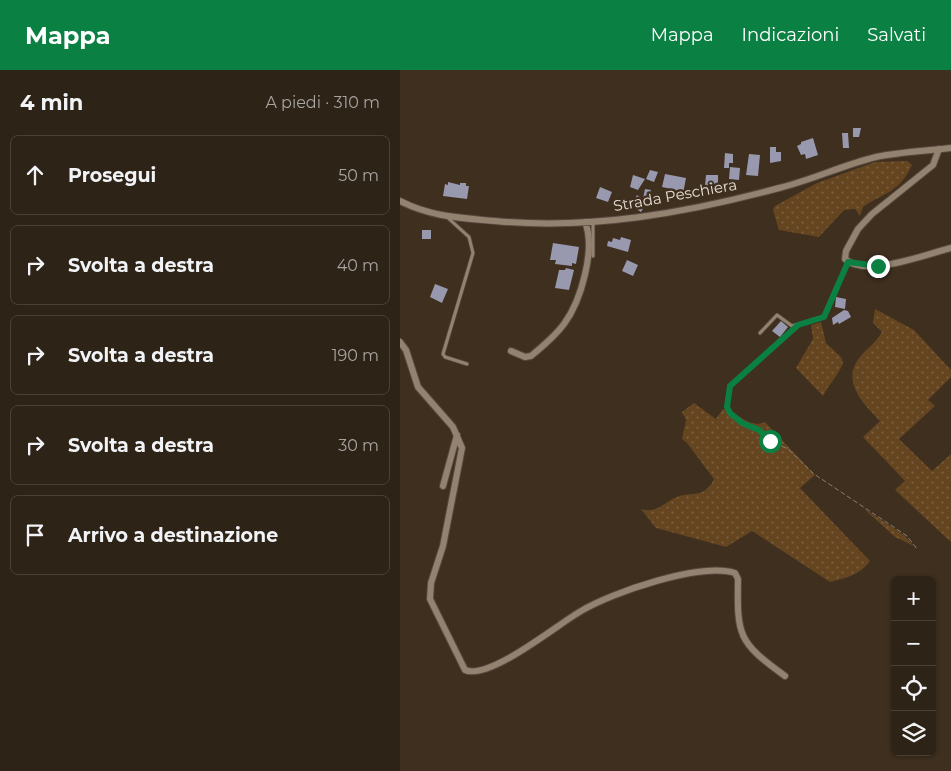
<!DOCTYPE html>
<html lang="it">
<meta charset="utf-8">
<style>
body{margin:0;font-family:Montserrat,sans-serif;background:#3a2f24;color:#f1f3f6}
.controls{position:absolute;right:15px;bottom:15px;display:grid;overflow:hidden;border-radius:8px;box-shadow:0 1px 4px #0004}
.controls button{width:45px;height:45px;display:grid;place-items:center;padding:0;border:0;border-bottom:1px solid #494036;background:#2e2317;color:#f1f3f6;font:25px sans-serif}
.stop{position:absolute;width:15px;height:15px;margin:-11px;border:4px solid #0b8043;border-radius:50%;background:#fff}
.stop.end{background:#0b8043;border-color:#fff;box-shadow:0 1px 5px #0008}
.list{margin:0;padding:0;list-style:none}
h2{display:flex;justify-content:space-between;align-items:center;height:65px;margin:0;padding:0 20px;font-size:21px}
h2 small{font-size:16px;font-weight:400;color:#a7a4a1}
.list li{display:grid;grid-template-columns:32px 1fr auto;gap:15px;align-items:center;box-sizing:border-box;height:80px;margin:0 10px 10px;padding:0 10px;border:1px solid #494036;border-radius:8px}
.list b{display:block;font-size:19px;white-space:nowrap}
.list em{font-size:16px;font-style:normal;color:#a7a4a1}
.icon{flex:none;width:28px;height:28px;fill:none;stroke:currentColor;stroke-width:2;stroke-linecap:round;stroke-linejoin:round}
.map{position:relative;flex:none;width:551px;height:701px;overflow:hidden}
header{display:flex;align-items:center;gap:30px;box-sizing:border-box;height:70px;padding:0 25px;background:#0b8043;color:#fff}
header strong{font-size:24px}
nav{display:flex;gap:28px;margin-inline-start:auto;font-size:18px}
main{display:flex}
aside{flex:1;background:#2e2317}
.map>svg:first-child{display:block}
.grass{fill:url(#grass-dots)}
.building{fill:#9898af}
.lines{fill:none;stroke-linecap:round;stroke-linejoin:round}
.service-casing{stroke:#574a3d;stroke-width:4.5}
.minor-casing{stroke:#574a3d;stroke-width:8}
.path{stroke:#8a7d70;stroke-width:1;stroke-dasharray:5 2.5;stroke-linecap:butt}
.service{stroke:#938270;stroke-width:3}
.minor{stroke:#938270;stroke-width:6}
.route{stroke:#0b8043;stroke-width:6}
.labels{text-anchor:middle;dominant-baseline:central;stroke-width:5;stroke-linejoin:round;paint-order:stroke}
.street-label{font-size:15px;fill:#e7ddd4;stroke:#3e2f1f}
</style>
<header>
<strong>Mappa</strong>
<nav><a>Mappa</a><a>Indicazioni</a><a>Salvati</a></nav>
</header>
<main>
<aside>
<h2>4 min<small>A piedi · 310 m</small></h2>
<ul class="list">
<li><svg class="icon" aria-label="ahead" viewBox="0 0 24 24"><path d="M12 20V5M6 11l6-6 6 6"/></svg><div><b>Prosegui</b></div><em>50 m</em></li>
<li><svg class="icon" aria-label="right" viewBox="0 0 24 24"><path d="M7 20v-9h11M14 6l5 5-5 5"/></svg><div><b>Svolta a destra</b></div><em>40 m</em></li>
<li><svg class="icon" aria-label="right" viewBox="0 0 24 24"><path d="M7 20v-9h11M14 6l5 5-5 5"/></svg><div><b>Svolta a destra</b></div><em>190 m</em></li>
<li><svg class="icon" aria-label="right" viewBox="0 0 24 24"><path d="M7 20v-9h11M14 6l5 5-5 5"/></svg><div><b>Svolta a destra</b></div><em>30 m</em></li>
<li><svg class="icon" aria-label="arrive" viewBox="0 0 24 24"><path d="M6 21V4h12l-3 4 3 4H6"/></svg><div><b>Arrivo a destinazione</b></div></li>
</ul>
</aside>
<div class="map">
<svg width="551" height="701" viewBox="0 0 551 701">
<defs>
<pattern id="grass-dots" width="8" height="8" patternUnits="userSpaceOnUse" patternTransform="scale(1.25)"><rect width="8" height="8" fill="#654520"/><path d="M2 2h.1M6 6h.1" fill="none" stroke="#7b5f40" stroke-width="1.8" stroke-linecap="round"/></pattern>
</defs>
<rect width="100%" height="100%" fill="#3e2f1f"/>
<path class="grass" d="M475,92L507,91L512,95C499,123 485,122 463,137L460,146L455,139L444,140L419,167L379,160L373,140L375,136L417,113Z
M475,239L514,260L551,300V307L528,330L535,336L499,369L532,401L551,384V472L495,420L505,411L463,367L480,351C464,335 441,312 459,288C466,279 477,272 482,262L473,253Z
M421,252L426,273L441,287L443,293C438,306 429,314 423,326L396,298L413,269L411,255Z
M294,333L316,349L323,339C339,342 348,359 365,352L415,405L400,418L470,491C460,505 446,508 430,512L352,461L326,477L256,458L241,439C257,444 264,432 277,427C293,421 304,429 314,409L287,373L282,369L286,350L282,342Z
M463,438L504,465L514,476L495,467Z"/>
<path class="building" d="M453,58H461L459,67H453Z
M442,63H448L449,78H443Z
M413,68L418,85L406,89L405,84L401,85L397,76L401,74V72Z
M370,77H376V82H381V91L370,93Z
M325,83L333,84V93H329V98H324Z
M349,84L360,85L358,106L346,105Z
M330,97L340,98L339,110L329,109Z
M250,100L258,102L254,112L246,109Z
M265,104L286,108L283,124L276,123V120L262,117Z
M233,105L245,109L238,120L230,117Z
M306,105H318V116H305Z
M48,112L60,115V113H66V116H69L67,129L43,126L45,114L48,115Z
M200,117L212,122L208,132L196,128Z
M245,119L251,120L250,129L243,128Z
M237,125L247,132L241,142L233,137L235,134L232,133Z
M22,160H31V169H22Z
M221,167L231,170L228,182L207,176L208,171L212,172L213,168L220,170Z
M153,173L179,177L176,194L172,193V196L155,194L156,190H150Z
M227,190L238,195L233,206L222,201Z
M166,198L174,200L169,220L155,218L159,200H165Z
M35,214L48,219L42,233L30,227Z
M436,227L446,229L445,239L435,237Z
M444,240L448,241L451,247L439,254L438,252L433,255L432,248Z
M381,251L388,257L380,267L372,261Z"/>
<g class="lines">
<g class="service-casing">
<path id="service" d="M47,147L69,167L73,183L43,284L45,287L67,294
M193,186V152
M360,263L377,245L392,256L424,247L448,192"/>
</g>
<g class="minor-casing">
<path id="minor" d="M539,79L533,95L472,144L458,159L446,181L445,189C466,208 527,184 551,178
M0,131C31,147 61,148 95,151C190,160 287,143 379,118C412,110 443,95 476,87C500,82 526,81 551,78
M0,272L6,280L18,317L53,357L62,378L43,476L31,513L30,529L65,600C89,611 158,554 181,541C213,522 301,492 335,503L338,509C337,566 338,572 385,606
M111,281L125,287L131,286C142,277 155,266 164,254C181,231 196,179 185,152
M43,416L57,365"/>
</g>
<path class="path" d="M392,261L333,311L328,333L330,343L342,353L359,360L370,371L388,379L414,404L507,466L517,479"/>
<use href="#service" class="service"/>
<use href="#minor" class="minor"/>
</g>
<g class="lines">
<path class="route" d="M370,371L359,360L342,353L330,343L327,337L330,316L398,255L424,247L448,192L478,196"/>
</g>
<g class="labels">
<g class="street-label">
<text transform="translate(275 125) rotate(-10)">Strada Peschiera</text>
</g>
</g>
</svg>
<div class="controls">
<button>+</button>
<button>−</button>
<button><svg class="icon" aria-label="locate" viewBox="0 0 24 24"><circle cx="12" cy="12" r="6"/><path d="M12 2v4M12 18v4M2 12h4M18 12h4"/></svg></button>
<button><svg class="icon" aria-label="layers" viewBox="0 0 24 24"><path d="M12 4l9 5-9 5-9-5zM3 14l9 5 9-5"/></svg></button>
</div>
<div class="stop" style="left:370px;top:371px"></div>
<div class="stop end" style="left:478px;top:196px"></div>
</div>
</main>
